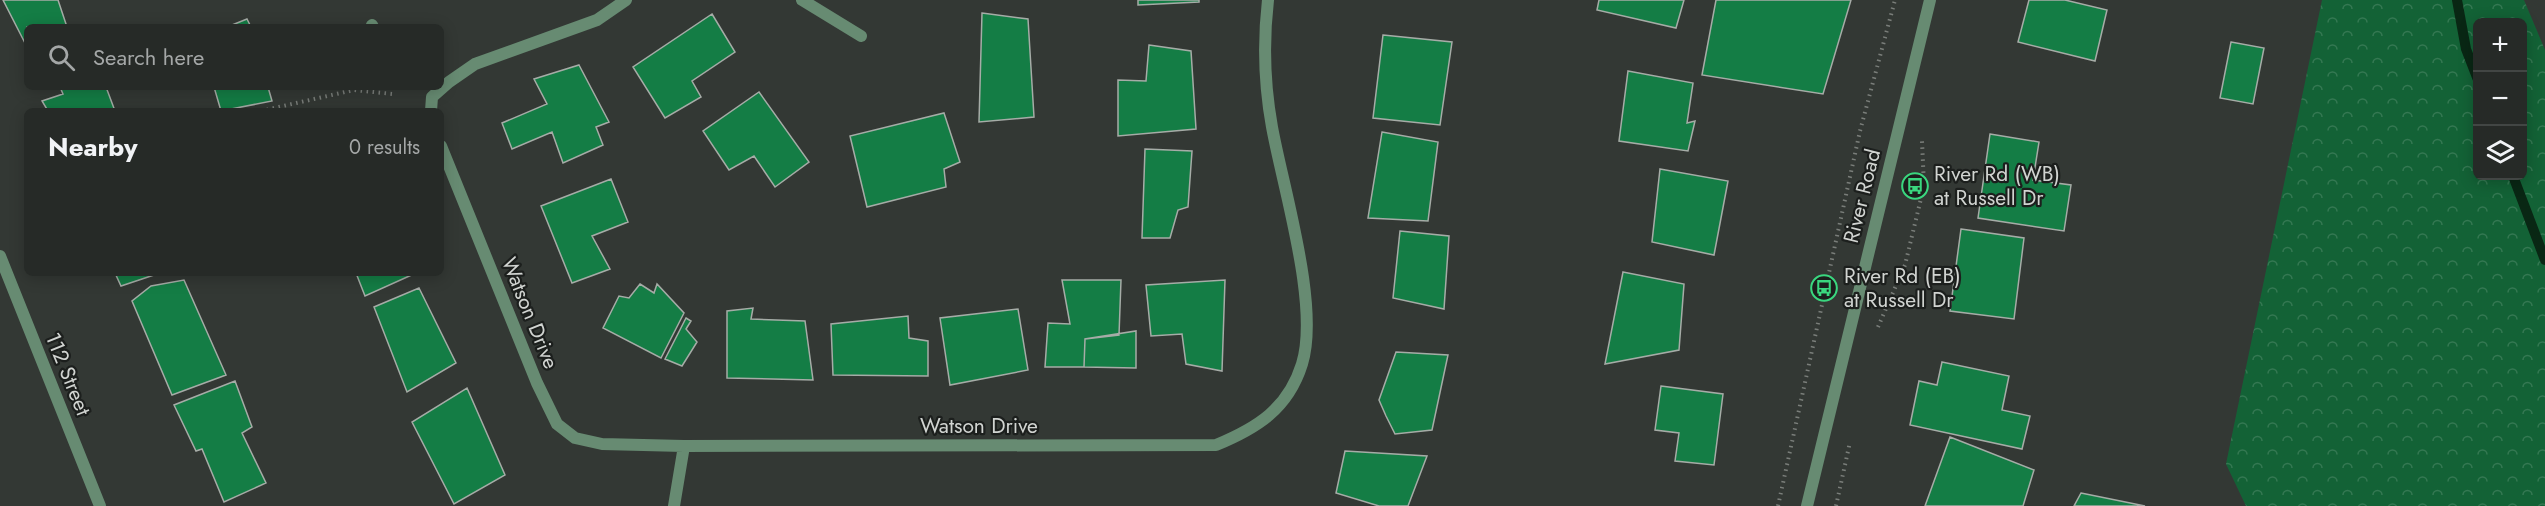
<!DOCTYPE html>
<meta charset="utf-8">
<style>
body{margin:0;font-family:Jost,sans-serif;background:#323633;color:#f1f3f6}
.controls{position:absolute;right:18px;top:18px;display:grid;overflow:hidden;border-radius:9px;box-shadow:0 3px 15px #0003}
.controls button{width:54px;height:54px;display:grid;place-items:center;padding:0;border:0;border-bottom:2px solid #424644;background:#262a27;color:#f1f3f6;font:30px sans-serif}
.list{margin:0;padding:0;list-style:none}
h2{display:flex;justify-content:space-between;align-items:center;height:78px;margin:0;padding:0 24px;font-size:26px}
h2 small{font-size:20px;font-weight:400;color:#a4a7a7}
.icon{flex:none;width:33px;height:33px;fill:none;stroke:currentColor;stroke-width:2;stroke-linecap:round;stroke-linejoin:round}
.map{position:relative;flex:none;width:2545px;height:506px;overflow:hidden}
.search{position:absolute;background:#262a27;box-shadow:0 3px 15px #0003;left:24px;top:24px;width:420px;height:66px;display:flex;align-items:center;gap:15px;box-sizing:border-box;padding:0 21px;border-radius:9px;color:#a4a7a7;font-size:22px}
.panel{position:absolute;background:#262a27;box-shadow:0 3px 15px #0003;left:24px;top:108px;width:420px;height:168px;border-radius:9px}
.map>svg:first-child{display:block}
.park{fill:url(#park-crowns);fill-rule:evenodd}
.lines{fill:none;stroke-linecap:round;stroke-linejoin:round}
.stream{stroke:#092714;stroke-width:10}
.building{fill:#147d45;stroke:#a6aca7;stroke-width:1.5}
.path{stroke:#7a7e7a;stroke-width:4;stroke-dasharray:1.5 4.5;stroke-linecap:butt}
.minor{stroke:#678b72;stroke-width:12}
.tertiary{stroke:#678b72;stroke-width:12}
.labels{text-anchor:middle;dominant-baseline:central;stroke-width:4.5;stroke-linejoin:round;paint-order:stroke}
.poi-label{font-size:21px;fill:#d1d4d1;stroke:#1c1f1d;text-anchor:start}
.street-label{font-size:21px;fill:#d1d4d1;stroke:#1c1f1d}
</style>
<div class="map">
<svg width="2545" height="506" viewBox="0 0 2545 506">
<defs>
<pattern id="park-crowns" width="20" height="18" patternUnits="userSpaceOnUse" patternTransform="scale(1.5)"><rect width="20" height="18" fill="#136236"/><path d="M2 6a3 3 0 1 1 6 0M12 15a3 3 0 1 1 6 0" fill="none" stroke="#347852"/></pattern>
</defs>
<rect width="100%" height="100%" fill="#333834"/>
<path class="park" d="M2322,0H2524L2545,50V506H2246L2226,464ZM2478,22H2522V176H2478Z"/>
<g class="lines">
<path class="stream" d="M2457,0L2466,49L2478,80
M2513,176L2545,260"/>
</g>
<path class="building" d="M3,0H58L67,27H27V47Z
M1138,0H1199V2L1138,5Z
M1599,0H1684L1676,28L1597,10Z
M1716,0H1851L1823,94L1702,75Z
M2029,0H2065L2107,10L2095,61L2018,42Z
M982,13L1028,19L1034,117L979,122Z
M712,14L735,52L692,81L701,97L665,118L633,67Z
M247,19L251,27H227Z
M1383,35L1452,42L1440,125L1373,118Z
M2231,42L2264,48L2253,104L2220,98Z
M1149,45L1191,51L1196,129L1118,136V80L1146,81Z
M579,65L609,122L596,127L603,145L563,163L552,132L512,149L502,123L547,104L534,79Z
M1628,71L1693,83L1687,123L1695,121L1688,151L1619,141Z
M60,87H106L115,111H48L42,101L63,94Z
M214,87H268L272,101L221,111Z
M759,92L809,162L775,187L754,156L729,170L703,131Z
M944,113L960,162L944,169L946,187L867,207L850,136Z
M1382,132L1438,142L1428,221L1368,218Z
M1990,134L2039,142L2033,180L2071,185L2064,231L1978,218Z
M1145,149L1192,151L1188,207L1178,210L1170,238H1142Z
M1660,169L1728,181L1714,255L1652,242Z
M611,179L628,222L592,236L610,269L572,283L541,206Z
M1961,229L2024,238L2014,319L1950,311Z
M1400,231L1449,236L1444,309L1393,298Z
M1623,272L1684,284L1679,350L1605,364Z
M115,273H160L121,286Z
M356,273H416L365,296Z
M184,280L226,375L172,395L132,301L151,286Z
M1062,280H1121L1119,335L1085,339L1084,367H1045L1048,323L1070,324Z
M1225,280L1222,371L1186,364L1182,334L1151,336L1146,285Z
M640,284L654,293L657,284L684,313L661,358L603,328L619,296L629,298Z
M419,288L456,363L407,392L374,307Z
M753,308L751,319L805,321L813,380L727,378V311Z
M1018,309L1028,370L950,385L940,318Z
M908,316L909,338L928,341V376L833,375L831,324Z
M686,318L691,321L686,329L697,342L682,366L665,359Z
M1136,331V368L1084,367L1085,339Z
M1396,352L1448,355L1432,430L1395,434L1386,416L1379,400Z
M1942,362L2009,376L2002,410L2030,416L2022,449L1910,425L1919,381L1937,385Z
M235,381L252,427L242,433L266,483L224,502L202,449L196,451L174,405Z
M1661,386L1723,394L1714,465L1675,461L1679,433L1655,430Z
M467,388L505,475L454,504L412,422Z
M1950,437L2034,470L2023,506H1925Z
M1345,451L1427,456L1408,506H1379L1336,493Z
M2081,493L2145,506H2074Z"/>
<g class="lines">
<path class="path" d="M261,111L354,90L393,94
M1878,327L1905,265L1924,186L1922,141
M1778,506L1860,131L1895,0
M1836,506L1850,442"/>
<path class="minor" d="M802,0L861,36
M372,25L373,27
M431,111L432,97L449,82L475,64L597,20L626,0
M441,146L537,383L557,424L575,438L602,444L684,446L1216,445C1257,428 1288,409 1302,364C1320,306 1283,188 1272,127C1264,83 1263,43 1268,0
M674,506L684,446"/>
<path class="tertiary" d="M0,256L100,506
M1807,506L1930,0"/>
</g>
<defs>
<g id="bus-ring" transform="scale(1.35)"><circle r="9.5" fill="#1c1f1d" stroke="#3ad77f" stroke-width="1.5"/><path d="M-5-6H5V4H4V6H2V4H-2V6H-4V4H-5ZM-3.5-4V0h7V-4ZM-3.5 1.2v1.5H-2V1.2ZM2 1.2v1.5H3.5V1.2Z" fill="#3ad77f"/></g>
</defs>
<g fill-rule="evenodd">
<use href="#bus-ring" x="1915" y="186"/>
<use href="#bus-ring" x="1824" y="288"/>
</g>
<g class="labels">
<g class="poi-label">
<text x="1934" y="174">River Rd (WB)<tspan x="1934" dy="24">at Russell Dr</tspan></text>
<text x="1844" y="276">River Rd (EB)<tspan x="1844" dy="24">at Russell Dr</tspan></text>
</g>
<g class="street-label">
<text transform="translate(1862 196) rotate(-76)">River Road</text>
<text transform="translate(530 313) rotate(68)">Watson Drive</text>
<text transform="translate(68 374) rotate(68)">112 Street</text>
<text x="979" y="426">Watson Drive</text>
</g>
</g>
</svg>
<div class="controls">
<button>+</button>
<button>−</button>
<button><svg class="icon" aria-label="layers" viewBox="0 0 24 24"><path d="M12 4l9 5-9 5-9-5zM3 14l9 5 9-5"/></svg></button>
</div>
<div class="search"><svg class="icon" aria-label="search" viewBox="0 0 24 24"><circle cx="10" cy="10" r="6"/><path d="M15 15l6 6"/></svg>Search here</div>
<section class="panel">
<h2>Nearby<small>0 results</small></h2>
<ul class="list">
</ul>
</section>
</div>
